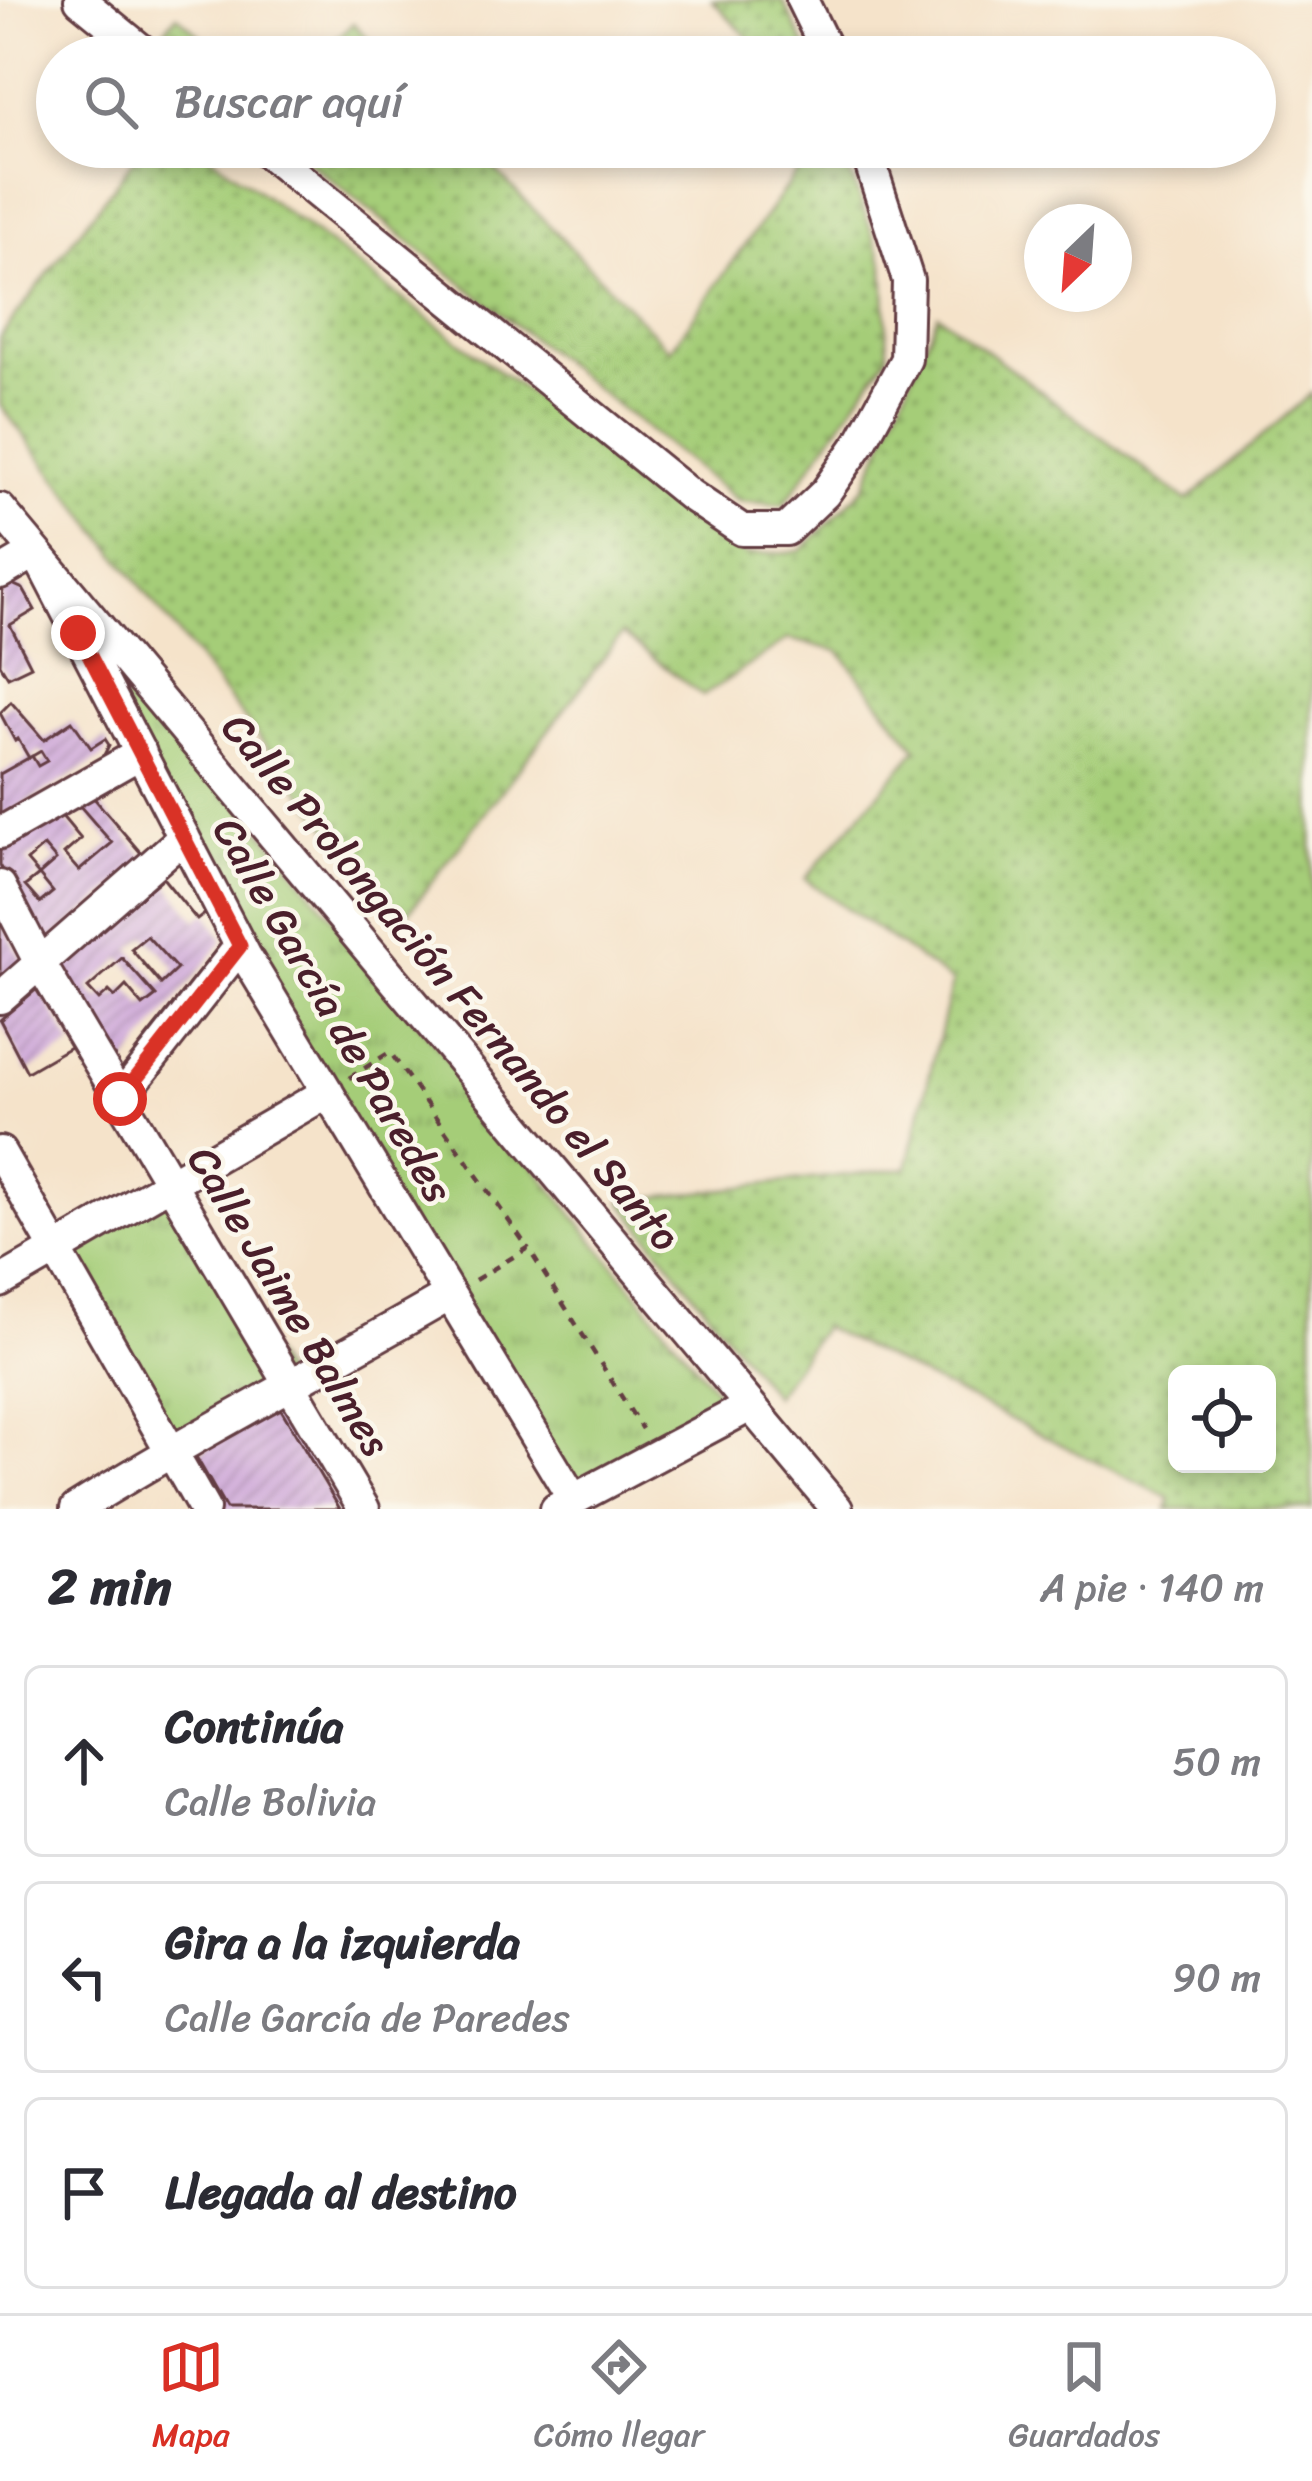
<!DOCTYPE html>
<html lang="es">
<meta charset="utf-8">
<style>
body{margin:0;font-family:Sriracha,sans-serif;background:#f2f2f3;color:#2b2b33}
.controls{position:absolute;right:36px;bottom:36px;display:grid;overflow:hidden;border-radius:18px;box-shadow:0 6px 18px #0003}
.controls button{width:108px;height:108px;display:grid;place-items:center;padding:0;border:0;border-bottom:3px solid #e1e1e2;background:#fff;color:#2b2b33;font:60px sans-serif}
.compass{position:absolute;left:1024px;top:204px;width:108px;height:108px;border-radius:50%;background:#fff;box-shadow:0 6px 18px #0003;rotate:205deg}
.stop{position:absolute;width:36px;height:36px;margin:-27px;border:9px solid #d93025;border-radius:50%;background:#fff}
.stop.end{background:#d93025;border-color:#fff;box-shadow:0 3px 12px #0008}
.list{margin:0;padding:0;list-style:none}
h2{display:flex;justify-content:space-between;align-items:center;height:156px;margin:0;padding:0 48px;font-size:51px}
h2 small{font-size:39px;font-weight:400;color:#7c7c81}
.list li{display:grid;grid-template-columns:78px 1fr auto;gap:36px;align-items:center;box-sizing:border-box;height:192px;margin:0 24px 24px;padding:0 24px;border:3px solid #e1e1e2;border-radius:18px}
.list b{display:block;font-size:45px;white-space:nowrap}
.list p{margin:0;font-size:39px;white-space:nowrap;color:#7c7c81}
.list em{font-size:39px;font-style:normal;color:#7c7c81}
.icon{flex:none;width:66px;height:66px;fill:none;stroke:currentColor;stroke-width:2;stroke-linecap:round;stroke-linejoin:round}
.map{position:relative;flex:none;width:1312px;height:1509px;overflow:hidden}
.search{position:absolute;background:#fff;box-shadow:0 6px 18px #0003;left:36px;right:36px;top:36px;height:132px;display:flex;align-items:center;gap:30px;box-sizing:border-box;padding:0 42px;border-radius:66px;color:#7c7c81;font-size:45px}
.sheet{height:804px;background:#fff}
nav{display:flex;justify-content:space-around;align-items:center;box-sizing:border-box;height:168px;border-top:3px solid #e1e1e2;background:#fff;font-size:33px;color:#7c7c81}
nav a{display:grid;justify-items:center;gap:6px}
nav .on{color:#d93025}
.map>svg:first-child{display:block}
.grass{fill:url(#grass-dots);stroke:#787652;stroke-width:3;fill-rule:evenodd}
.park{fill:url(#park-tufts);stroke:#787652;stroke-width:3}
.building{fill:url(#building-hatch);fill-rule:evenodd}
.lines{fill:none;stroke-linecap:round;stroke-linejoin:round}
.street-casing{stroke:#643c43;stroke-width:36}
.path{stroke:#643c43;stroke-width:4.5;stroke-dasharray:9 9;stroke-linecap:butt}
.street{stroke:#fff;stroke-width:30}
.route{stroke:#d93025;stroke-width:15}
.labels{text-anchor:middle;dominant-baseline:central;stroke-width:9;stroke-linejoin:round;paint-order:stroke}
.street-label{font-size:42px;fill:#4a1f2b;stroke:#fbf7ec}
</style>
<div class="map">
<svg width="1312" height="1509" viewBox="0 0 1312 1509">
<defs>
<pattern id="grass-dots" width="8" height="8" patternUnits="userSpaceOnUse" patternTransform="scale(3)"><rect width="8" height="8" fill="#a5cd78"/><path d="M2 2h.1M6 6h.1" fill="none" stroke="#88a663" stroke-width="1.8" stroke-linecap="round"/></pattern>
<pattern id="park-tufts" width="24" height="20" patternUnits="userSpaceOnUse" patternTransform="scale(3)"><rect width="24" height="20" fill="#a5cd78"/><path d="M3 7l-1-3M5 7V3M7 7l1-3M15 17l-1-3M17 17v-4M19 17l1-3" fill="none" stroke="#88a663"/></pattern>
<pattern id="building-hatch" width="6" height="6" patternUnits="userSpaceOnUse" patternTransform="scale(3)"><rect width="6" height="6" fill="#cca4d8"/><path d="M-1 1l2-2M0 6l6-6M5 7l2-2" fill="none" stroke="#a885af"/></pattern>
</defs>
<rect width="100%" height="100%" fill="#fbf7ec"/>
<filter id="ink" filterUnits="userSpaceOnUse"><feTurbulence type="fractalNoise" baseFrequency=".00833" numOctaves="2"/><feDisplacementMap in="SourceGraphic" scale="24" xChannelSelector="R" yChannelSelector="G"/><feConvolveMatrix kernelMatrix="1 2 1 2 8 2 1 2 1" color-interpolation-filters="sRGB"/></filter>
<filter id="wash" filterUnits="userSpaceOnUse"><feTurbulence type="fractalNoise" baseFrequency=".004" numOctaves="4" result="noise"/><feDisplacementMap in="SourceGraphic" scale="48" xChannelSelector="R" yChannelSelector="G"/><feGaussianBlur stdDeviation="2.7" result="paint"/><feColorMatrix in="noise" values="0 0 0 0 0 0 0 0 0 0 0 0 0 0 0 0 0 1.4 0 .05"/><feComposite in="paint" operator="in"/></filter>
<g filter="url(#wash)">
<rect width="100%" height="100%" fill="#f5e3ca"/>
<path class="grass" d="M712,0H782L811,57H767Z
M177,15L224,57H176L156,41Z
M353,23L386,57H318Z
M143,147H199L745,555L801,551L865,486L938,314L1187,501L1312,393V1509H1167L1171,1499L823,1327L774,1396L621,1201L907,1168L952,982L805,879L917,749L839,651L788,639L703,696L622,634L402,921L0,405V337ZM1177,1374H1267V1464H1177Z
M290,147H473L670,350L815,147H840L884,264L888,355L784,505L738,501Z"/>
<path class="park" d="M36,552L735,1414L573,1499L328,1092Z
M171,1186L291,1387L170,1450L55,1248Z"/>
<g id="blocks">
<path class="building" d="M3,580L23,589L35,610L10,625L31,666L8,677L0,664Z
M11,702L44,740L72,721L91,748L105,739L109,745L103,757L0,818V774L32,756L38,766L47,761L41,751L29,758L18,739L15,741L0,713Z
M93,797L147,860L47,944L0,865V851L61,815L81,839L64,854L79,871L112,843L79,805ZM44,846L56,860L39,875L53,892L40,903L25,886L39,875L27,861Z
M163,878L197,920L207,912L223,941L120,1071L48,973ZM147,936L177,969L161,984L131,949ZM122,958L156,996L143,1006L126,986L115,997L109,991L99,1000L88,988Z
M0,920L24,963L0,983Z
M39,987L72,1046L27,1072L0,1020Z
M279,1406L340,1509H226L195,1455Z"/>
</g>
</g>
<g filter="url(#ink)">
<use href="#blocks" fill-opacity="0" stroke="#643c43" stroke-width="3"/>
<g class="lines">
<g class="street-casing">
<path id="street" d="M80,0L150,57
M802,0L830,57
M261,147L690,495L742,530H786L825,493L862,440L906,359L908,280L865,147
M0,509L837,1509
M0,573L36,552L245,955L573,1499
M0,833L141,753
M0,886L41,965L364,1509
M0,998L184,837
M120,1099L240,946
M0,1152L204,1509
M0,1282L328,1092
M76,1509C198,1433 326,1367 450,1295
M556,1509L750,1406"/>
</g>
<path class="path" d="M349,1078L390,1052L528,1248
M475,1280L528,1248L642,1429"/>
<use href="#street" class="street"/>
</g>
</g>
<g class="lines" filter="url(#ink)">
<path class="route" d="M78,633L240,946L120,1099"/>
</g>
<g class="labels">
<g class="street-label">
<text transform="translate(451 982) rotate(50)">Calle Prolongación Fernando el Santo</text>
<text transform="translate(333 1010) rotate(60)">Calle García de Paredes</text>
<text transform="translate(289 1301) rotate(59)">Calle Jaime Balmes</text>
</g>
</g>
</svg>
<div class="controls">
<button><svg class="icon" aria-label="locate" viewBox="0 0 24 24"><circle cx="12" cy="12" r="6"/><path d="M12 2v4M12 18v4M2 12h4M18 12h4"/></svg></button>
</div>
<svg class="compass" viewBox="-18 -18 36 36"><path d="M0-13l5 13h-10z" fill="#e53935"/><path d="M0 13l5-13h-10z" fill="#7c7c81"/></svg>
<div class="stop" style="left:120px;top:1099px"></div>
<div class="stop end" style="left:78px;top:633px"></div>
<div class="search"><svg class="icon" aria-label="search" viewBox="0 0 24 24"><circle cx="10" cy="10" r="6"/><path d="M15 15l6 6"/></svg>Buscar aquí</div>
</div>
<section class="sheet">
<h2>2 min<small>A pie · 140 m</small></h2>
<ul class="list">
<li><svg class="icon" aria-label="ahead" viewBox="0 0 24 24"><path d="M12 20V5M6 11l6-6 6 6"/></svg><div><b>Continúa</b><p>Calle Bolivia</p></div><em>50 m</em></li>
<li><svg class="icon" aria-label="left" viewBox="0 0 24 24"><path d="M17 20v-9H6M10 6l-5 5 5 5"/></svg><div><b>Gira a la izquierda</b><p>Calle García de Paredes</p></div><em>90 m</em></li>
<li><svg class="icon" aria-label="arrive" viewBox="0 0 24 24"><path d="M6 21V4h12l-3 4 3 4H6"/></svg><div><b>Llegada al destino</b></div></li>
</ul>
</section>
<nav>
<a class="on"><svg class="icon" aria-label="map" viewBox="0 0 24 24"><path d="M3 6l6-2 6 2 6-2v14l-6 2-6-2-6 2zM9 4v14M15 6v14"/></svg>Mapa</a>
<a><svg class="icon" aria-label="directions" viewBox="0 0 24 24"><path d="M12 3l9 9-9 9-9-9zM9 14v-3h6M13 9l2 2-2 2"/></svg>Cómo llegar</a>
<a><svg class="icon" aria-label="saved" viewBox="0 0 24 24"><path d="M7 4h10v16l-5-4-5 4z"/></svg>Guardados</a>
</nav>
